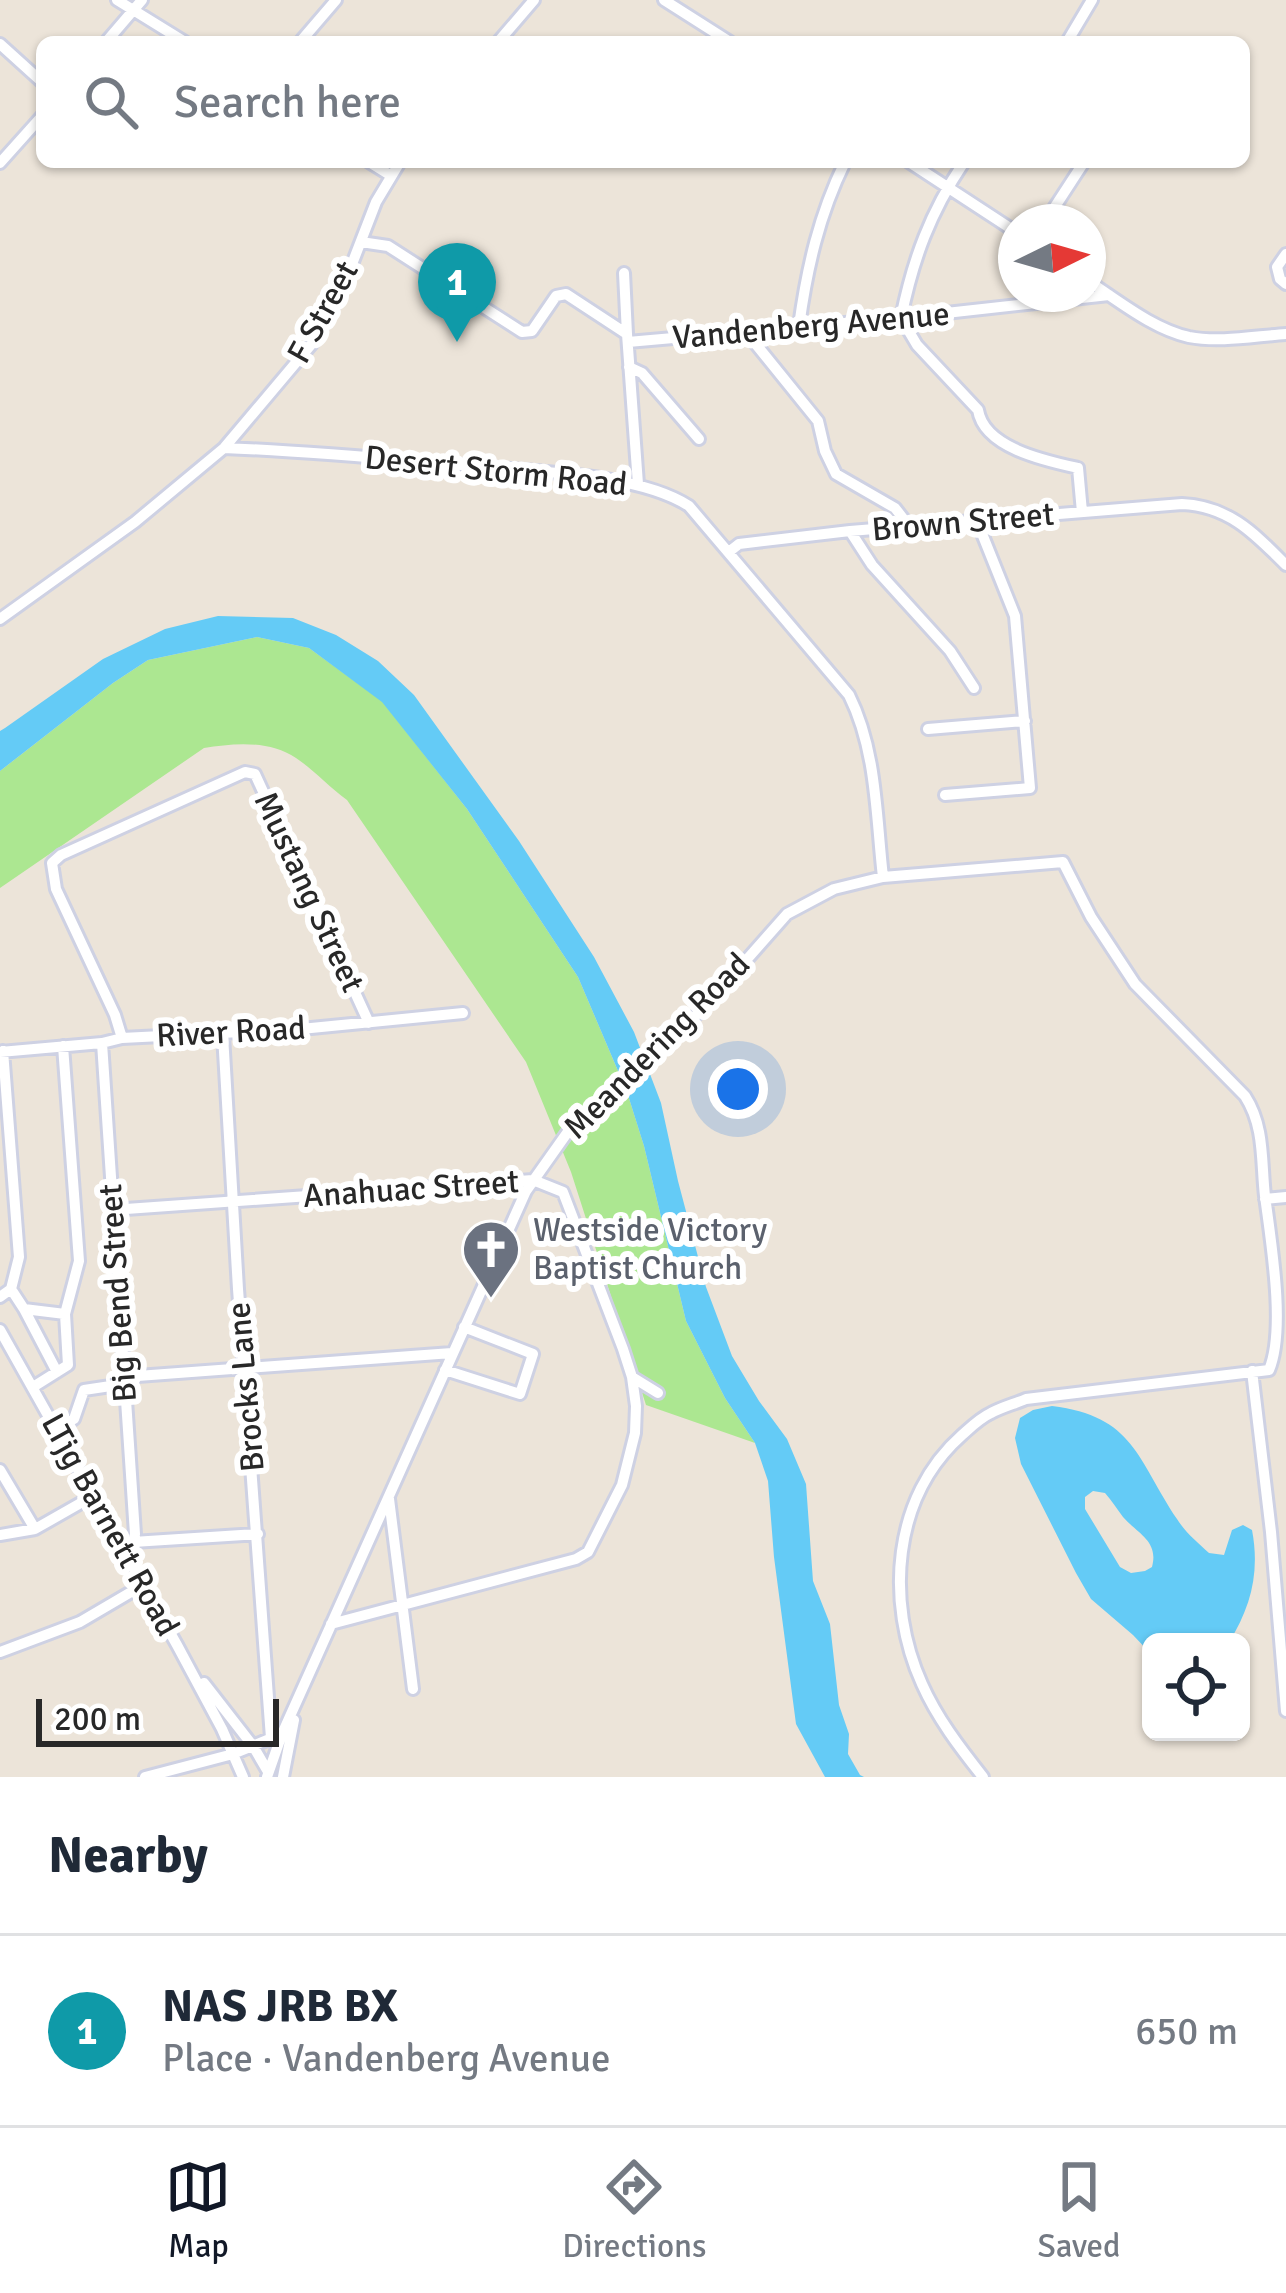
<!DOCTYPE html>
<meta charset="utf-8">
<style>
body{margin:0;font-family:Signika,sans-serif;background:#f2f2f3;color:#1f2937}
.controls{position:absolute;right:36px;bottom:36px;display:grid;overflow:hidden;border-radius:18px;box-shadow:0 3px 9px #0004}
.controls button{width:108px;height:108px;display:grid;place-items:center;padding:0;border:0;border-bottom:3px solid #e0e1e3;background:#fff;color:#1f2937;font:60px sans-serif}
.compass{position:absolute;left:998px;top:204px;width:108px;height:108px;border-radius:50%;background:#fff;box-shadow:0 3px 9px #0004;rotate:85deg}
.scale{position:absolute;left:36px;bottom:30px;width:243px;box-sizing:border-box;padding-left:12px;border:6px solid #282828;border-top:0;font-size:33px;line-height:42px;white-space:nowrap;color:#282828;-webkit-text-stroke:9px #fff;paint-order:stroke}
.you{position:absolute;left:738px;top:1089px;width:42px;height:42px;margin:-30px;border:9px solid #fff;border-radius:50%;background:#1a73e8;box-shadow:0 0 0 18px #1a73e833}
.badge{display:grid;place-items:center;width:78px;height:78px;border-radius:50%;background:#111827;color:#fff;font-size:39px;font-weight:700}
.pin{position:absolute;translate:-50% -99px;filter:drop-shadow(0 3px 6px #0008)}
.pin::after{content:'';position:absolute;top:63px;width:42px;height:36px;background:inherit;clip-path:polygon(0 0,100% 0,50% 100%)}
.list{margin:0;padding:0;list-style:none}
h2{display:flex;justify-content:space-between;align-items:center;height:156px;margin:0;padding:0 48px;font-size:51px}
h2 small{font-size:39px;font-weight:400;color:#747a83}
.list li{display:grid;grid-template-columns:78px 1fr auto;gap:36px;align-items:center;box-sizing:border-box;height:192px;padding:0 48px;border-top:3px solid #e0e1e3}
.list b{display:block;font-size:45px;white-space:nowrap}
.list p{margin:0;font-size:39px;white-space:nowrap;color:#747a83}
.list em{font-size:39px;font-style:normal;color:#747a83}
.icon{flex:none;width:66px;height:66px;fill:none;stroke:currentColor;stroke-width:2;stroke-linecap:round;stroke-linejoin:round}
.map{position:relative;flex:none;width:1286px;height:1777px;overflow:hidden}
.search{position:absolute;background:#fff;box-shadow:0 3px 9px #0004;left:36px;right:36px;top:36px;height:132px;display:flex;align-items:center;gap:30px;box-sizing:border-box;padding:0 42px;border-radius:18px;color:#747a83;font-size:45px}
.sheet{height:348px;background:#fff}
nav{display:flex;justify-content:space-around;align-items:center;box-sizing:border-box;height:168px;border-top:3px solid #e0e1e3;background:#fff;font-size:33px;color:#747a83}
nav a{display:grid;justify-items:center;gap:6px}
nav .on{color:#111827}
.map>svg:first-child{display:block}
.green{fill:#ace791}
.water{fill:#64cbf6;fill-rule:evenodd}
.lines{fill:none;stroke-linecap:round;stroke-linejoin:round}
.minor-casing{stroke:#ced1e3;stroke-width:16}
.minor{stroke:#fff;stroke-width:10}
.labels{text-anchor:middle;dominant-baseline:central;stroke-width:12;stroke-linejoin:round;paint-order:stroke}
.street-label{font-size:33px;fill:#282828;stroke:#fff}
.worship-label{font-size:33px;fill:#5b616d;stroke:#fff;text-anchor:start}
</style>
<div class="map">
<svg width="1286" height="1777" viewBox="0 0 1286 1777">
<rect width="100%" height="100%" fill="#ece4d9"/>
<path class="green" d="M257,637L309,648L382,701L467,809L578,977L627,1092L644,1146L686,1321L725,1398L755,1443L646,1405L571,1172L526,1062L347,800C329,787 314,770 296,758C269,740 234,743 204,748L0,888V771L113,683L148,660Z"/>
<path class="water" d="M218,616L293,618L336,635L378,661L414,695L519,841L594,957L634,1032L661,1103L678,1181L706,1287L732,1356L759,1401L787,1439L806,1484L813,1581L830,1624L839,1705L849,1734L848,1754L860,1775L864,1777H825L796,1724L774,1557L768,1481L755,1443L725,1398L686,1321L644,1146L627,1092L578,977L467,809L382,702L309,648L257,637L148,660L113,683L0,771V731L5,728L103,659L165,629Z
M1052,1406C1134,1416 1137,1459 1177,1519C1185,1532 1198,1543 1209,1553L1224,1555L1232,1530L1243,1525L1252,1530C1260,1572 1251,1607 1229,1642H1151V1654L1133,1635L1091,1599L1076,1573L1021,1464L1015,1438L1020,1418L1033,1410ZM1093,1491L1105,1493C1112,1501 1117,1509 1123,1517C1138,1534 1159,1541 1152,1567L1145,1571L1131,1573L1120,1567L1085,1509V1497Z"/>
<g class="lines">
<g class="minor-casing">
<path id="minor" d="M117,0L185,42
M664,0L730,42
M106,42L142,0
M300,42L336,0
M498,42L534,0
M1067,42L1092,0
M0,44L42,82
M369,162L390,175
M909,162L1016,232
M964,162C930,213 913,259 901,318L917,345L978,410C984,448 1046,461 1078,468L1082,512
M0,163L42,116
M1045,222L1084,162
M361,242L388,246L522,332L532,331L556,296L566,294L627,334L638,484
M1286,254L1277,267L1280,279L1286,284
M624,273L627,334
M1088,281C1119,301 1153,329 1189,337C1220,343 1255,336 1286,334
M799,326C807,268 819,215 845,162
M746,332L818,421L825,451L836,474L895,508L909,526
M628,342L901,318L1109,295
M629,367L642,373L699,439
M224,448C307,451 390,459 473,466C535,472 638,473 689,506L849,695C877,751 876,817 883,877
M850,531L872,565L950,651L974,688
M730,551L739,544L850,531L1182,504C1229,506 1255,534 1286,565
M0,619L135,522L224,448L315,340L342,290L376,202L400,162
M928,729L1025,721
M945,795L1030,788L1015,616L977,521
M223,1035L238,1289L271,1738
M122,1038L115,1015L56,889L52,863L61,855L245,772L255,774L369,1023
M102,1043L135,1534L133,1542
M0,1052L102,1043L122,1038L301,1029L463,1013
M1265,1199L1286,1197
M112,1210L533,1180L563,1192L623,1349L632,1377L636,1406L635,1433L622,1485L588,1552L576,1559L331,1624
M11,1289L24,1309L65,1314
M0,1297L11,1289L19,1257L3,1051
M24,1309L57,1372
M0,1330L177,1645L222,1729L243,1777
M445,1370L520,1394L533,1354L464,1327
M1252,1371L1271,1532L1286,1711
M124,1377L452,1353
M632,1377L658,1393
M33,1387L68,1365L65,1314L79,1261L63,1046
M56,1429L74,1419L84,1390L124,1384
M0,1470L35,1529
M389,1499L413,1689
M0,1535L35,1529L93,1496
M131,1545L133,1542L258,1534
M0,1652L80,1622L143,1585
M204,1683L253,1746L267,1770
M145,1777L233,1754L274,1737
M267,1777L282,1734L526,1191L572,1126L596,1107L704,1008L787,914L834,889L883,877L1063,862L1091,917L1135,984L1245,1096C1265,1127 1261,1161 1265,1196C1271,1242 1286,1330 1269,1370L1026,1399C1014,1404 1002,1407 991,1413C980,1418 971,1427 962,1435C892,1497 885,1602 922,1684C937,1718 960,1748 983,1777
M283,1777L294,1720"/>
</g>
<use href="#minor" class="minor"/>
</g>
<defs>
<g id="church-pin" transform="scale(3)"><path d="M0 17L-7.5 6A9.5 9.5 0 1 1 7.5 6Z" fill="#6b7280" stroke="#fff"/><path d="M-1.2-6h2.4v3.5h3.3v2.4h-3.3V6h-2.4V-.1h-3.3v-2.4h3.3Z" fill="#fff"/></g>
</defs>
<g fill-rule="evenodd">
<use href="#church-pin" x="491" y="1249"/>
</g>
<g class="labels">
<g class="street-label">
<text transform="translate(323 312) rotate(-61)">F Street</text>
<text transform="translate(811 326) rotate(-5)">Vandenberg Avenue</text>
<text transform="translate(496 471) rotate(6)">Desert Storm Road</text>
<text transform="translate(963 522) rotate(-5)">Brown Street</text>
<text transform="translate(309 892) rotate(65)">Mustang Street</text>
<text transform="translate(231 1032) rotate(-3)">River Road</text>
<text transform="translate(657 1046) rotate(-45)">Meandering Road</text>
<text transform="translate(411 1189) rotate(-4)">Anahuac Street</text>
<text transform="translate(118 1293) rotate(-94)">Big Bend Street</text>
<text transform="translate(246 1387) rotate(-95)">Brocks Lane</text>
<text transform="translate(110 1525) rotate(61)">LTjg Barnett Road</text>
</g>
<g class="worship-label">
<text x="533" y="1230">Westside Victory<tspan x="533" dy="38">Baptist Church</tspan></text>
</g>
</g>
</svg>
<div class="controls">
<button><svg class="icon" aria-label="locate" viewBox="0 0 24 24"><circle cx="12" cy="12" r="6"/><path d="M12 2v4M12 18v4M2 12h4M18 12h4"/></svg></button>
</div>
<svg class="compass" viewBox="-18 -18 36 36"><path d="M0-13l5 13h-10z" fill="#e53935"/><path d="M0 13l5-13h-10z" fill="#747a83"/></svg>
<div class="scale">200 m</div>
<div class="you"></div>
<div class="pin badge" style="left:457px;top:342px;background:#0f9aa8">1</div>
<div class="search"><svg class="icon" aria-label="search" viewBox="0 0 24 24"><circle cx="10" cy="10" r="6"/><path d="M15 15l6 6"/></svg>Search here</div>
</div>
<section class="sheet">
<h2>Nearby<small></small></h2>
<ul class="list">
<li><span class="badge" style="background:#0f9aa8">1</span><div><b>NAS JRB BX</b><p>Place · Vandenberg Avenue</p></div><em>650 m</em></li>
</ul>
</section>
<nav>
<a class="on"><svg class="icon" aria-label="map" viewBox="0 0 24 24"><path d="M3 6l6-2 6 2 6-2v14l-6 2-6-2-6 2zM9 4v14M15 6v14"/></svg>Map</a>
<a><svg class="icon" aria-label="directions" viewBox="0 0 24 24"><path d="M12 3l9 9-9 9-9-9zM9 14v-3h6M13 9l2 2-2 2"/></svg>Directions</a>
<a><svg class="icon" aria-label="saved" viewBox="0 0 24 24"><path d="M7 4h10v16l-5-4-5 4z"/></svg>Saved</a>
</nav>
